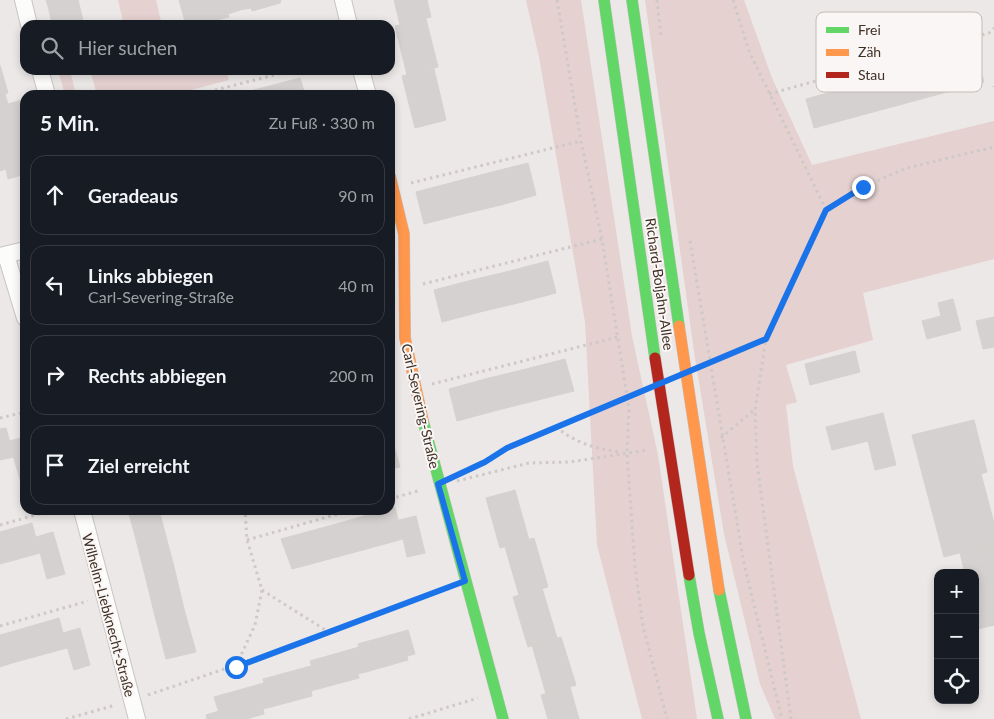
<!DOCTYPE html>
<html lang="de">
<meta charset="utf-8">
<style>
body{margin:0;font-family:Lato,sans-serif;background:#242831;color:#f1f3f6}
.controls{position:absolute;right:15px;bottom:15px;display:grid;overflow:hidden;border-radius:10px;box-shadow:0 2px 8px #0003}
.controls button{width:45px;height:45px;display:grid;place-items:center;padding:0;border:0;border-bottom:1px solid #363941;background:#171b24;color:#f1f3f6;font:25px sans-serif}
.stop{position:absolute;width:15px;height:15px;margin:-11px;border:4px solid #1a73e8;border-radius:50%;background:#fff}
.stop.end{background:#1a73e8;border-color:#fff;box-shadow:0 1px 5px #0008}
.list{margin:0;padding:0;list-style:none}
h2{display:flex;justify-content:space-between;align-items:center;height:65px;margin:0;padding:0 20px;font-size:21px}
h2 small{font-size:16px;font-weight:400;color:#9ea1a6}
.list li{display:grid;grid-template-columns:32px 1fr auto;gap:15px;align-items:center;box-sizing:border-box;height:80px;margin:0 10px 10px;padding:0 10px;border:1px solid #363941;border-radius:15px}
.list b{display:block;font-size:19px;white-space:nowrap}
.list p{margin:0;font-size:16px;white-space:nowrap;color:#9ea1a6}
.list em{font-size:16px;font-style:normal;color:#9ea1a6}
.icon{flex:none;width:28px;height:28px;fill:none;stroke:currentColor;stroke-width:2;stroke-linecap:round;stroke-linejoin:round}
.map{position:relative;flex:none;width:994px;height:719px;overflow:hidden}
.search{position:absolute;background:#171b24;box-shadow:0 2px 8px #0003;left:20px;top:20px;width:375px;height:55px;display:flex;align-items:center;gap:12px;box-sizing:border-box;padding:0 18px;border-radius:15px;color:#9ea1a6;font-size:19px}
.panel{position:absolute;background:#171b24;box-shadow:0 2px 8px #0003;left:20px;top:90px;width:375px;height:425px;border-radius:15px}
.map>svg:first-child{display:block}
.green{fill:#e4d1d0}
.building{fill:#d4d1d0;stroke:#d5d1cf}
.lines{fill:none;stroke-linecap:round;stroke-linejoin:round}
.street-casing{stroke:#c8c4c3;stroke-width:18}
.fast-casing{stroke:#c8c3c0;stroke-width:12}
.slow-casing{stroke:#c8c3c0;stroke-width:12}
.jam-casing{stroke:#c8c3c0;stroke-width:12}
.path{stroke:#cec8c6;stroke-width:3;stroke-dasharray:2.5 4;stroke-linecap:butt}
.street{stroke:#fcfcfb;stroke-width:16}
.fast{stroke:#63d668;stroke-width:11}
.slow{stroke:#ff974d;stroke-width:11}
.jam{stroke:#b3261e;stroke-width:11}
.path-bridge{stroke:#cec8c6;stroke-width:3;stroke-dasharray:2.5 4;stroke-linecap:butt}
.route{stroke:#1a73e8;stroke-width:6}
.labels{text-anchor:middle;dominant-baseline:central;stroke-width:4;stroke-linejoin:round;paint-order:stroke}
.street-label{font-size:14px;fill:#3f3024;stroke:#faf6f5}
.key{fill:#faf6f5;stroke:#c2bbb6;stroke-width:1}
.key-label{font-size:14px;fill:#3f3024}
</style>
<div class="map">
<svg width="994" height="719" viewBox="0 0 994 719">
<rect width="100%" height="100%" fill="#ece8e7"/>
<path class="green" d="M118,0H156L162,25H124Z
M526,0H581L632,336L658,455L697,719H642L597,545L585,322L539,57Z
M645,0H744L772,78L812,165L994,121V259L863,293L873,340L786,365L797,402L786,405L793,466L861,719H775L760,684L724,534L695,358Z
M58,70H70L76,95H65Z
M90,70H226L229,80L172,95H97Z"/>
<path class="building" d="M46,0H70L48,6Z
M70,0H78L81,12L51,19L48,6Z
M179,0H238L240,10L228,14L229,17L199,24V21L186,25Z
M238,0H281L280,3L252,11L251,8L240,10Z
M394,0H427L431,17L400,25Z
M81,12L84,25H52L51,19Z
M426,19L438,67L407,75L395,26Z
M975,52L984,82L814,128L806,99Z
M0,65L8,93L5,94L8,104L25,99V174L8,179L6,169L0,171Z
M434,69L446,120L415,128L402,76Z
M300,78L305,95H251L250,91Z
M528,163L536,195L501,205L492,172Z
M492,172L501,205L463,214L454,182Z
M454,182L463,214L424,224L416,192Z
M548,261L556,293L518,303L510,271Z
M510,271L518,303L480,312L472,280Z
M472,280L480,312L442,322L434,290Z
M953,299L961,330L927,339L922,321L941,316L938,303Z
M994,317V347L983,349L976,321Z
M855,351L860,372L810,385L805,364Z
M565,359L574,391L534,401L526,369Z
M526,369L534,401L498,410L489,378Z
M489,378L498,410L457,421L449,389Z
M883,413L896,465L875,470L868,441L832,450L826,427Z
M974,420L987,472L981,474L994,523V544L944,557L912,435Z
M6,428L14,457L0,460V429Z
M390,432L400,467L390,469Z
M25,437V482L21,483L9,441Z
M515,490L529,540L500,548L486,498Z
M395,507L403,539L348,554L340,523Z
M128,510H159L163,525L134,532Z
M416,516L425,553L407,557L399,520Z
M32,523L40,553L0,564V532Z
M340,523L348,554L292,569L281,539Z
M163,525L174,567L145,575L134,532Z
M53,532L65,574L47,579L36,537Z
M534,538L548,587L519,595L505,547Z
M994,544V569L989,546Z
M989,546L994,569V625L978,629L975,618V573H965L960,553Z
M174,567L184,609L155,616L145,575Z
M542,588L557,638L528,647L513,597Z
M184,609L196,652L166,659L155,616Z
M59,618L67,648L12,663L4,634Z
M80,628L90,665L74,670L63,633Z
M408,630L415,654L407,656L408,660L366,672L358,644Z
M4,634L12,663L0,667V635Z
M561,637L576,685L546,694L532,645Z
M359,647L366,672L358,674L359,678L318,689L310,661Z
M311,666L318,689L311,691L312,696L271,707L263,679Z
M264,683L271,707L263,709L264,714L246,719H221L214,697Z
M570,687L579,719H548L541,695Z
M219,711L221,719H207L206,715Z"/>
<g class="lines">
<g class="street-casing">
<path id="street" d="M23,0L29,25
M343,0L349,25
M40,70L47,95
M361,70L368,95
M6,255L25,318
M0,256L25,250
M82,510L137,719"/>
</g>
<g class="fast-casing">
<path id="fast" d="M604,0L655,358
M632,0L679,326
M423,421L503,719
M689,575L699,633L718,719
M719,590L746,719"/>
</g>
<g class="slow-casing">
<path id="slow" d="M390,176L404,234L405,338L423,421
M679,326L719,590"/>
</g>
<g class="jam-casing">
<path id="jam" d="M655,358L689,575"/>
</g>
<path class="path" d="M557,0L581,141L602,239L629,409L627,453L635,566L643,626L667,719
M657,0L661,37
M733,0L749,51L826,210
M994,86V87
M769,94L989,33L994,28
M196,95L294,70
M411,183L581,141
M690,241L744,564L782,719
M423,284L602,239
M752,345L766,339
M432,384L618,337
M0,418L25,412
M556,427C577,444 597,449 622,452
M721,438L754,410
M457,475L507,448L576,419
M457,481L529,463L570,462L648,450
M390,499L421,490
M0,525L53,510
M247,540L352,510
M262,590L330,633
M0,626L88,601
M236,666L255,625L262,590L247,540L245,510
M148,695L330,633L448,588
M66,719L116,705
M409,719L478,698
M791,719L757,463L755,410L766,339L826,210L863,187L907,168L994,147"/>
<use href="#street" class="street"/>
<use href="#fast" class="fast"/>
<use href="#slow" class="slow"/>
<use href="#jam" class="jam"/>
<path class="path-bridge" d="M576,419L752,345"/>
</g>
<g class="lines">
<path class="route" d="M236,667L465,581L438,484L485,462L507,448L766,339L826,210L863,187"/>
</g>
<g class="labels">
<g class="street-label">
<text transform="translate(660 284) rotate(82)">Richard-Boljahn-Allee</text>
<text transform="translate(421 406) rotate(77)">Carl-Severing-Straße</text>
<text transform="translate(109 615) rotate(75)">Wilhelm-Liebknecht-Straße</text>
</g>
</g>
<rect x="816" y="12" width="166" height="80" rx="8" class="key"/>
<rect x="826" y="27" width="23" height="6" fill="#63d668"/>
<rect x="826" y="49" width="23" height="7" fill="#ff974d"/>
<rect x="826" y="72" width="23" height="6" fill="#b3261e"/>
<g class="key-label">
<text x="858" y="35">Frei</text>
<text x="858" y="57">Zäh</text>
<text x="858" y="80">Stau</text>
</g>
</svg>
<div class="controls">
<button>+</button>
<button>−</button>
<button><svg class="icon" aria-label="locate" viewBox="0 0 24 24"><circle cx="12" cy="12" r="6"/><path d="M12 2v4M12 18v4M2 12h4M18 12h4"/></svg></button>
</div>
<div class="stop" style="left:236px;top:667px"></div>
<div class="stop end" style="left:863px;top:187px"></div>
<div class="search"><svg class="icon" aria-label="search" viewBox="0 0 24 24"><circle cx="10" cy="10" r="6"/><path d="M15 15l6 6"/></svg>Hier suchen</div>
<section class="panel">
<h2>5 Min.<small>Zu Fuß · 330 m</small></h2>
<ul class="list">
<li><svg class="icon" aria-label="ahead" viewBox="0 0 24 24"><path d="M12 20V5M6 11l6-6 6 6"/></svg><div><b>Geradeaus</b></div><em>90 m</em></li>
<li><svg class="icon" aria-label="left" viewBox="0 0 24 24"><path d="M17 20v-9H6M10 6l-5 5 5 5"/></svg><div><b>Links abbiegen</b><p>Carl-Severing-Straße</p></div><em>40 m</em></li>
<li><svg class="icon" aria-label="right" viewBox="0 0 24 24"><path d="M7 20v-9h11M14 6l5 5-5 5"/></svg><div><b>Rechts abbiegen</b></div><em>200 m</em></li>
<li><svg class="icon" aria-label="arrive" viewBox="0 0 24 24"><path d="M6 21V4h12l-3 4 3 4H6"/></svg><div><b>Ziel erreicht</b></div></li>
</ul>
</section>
</div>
